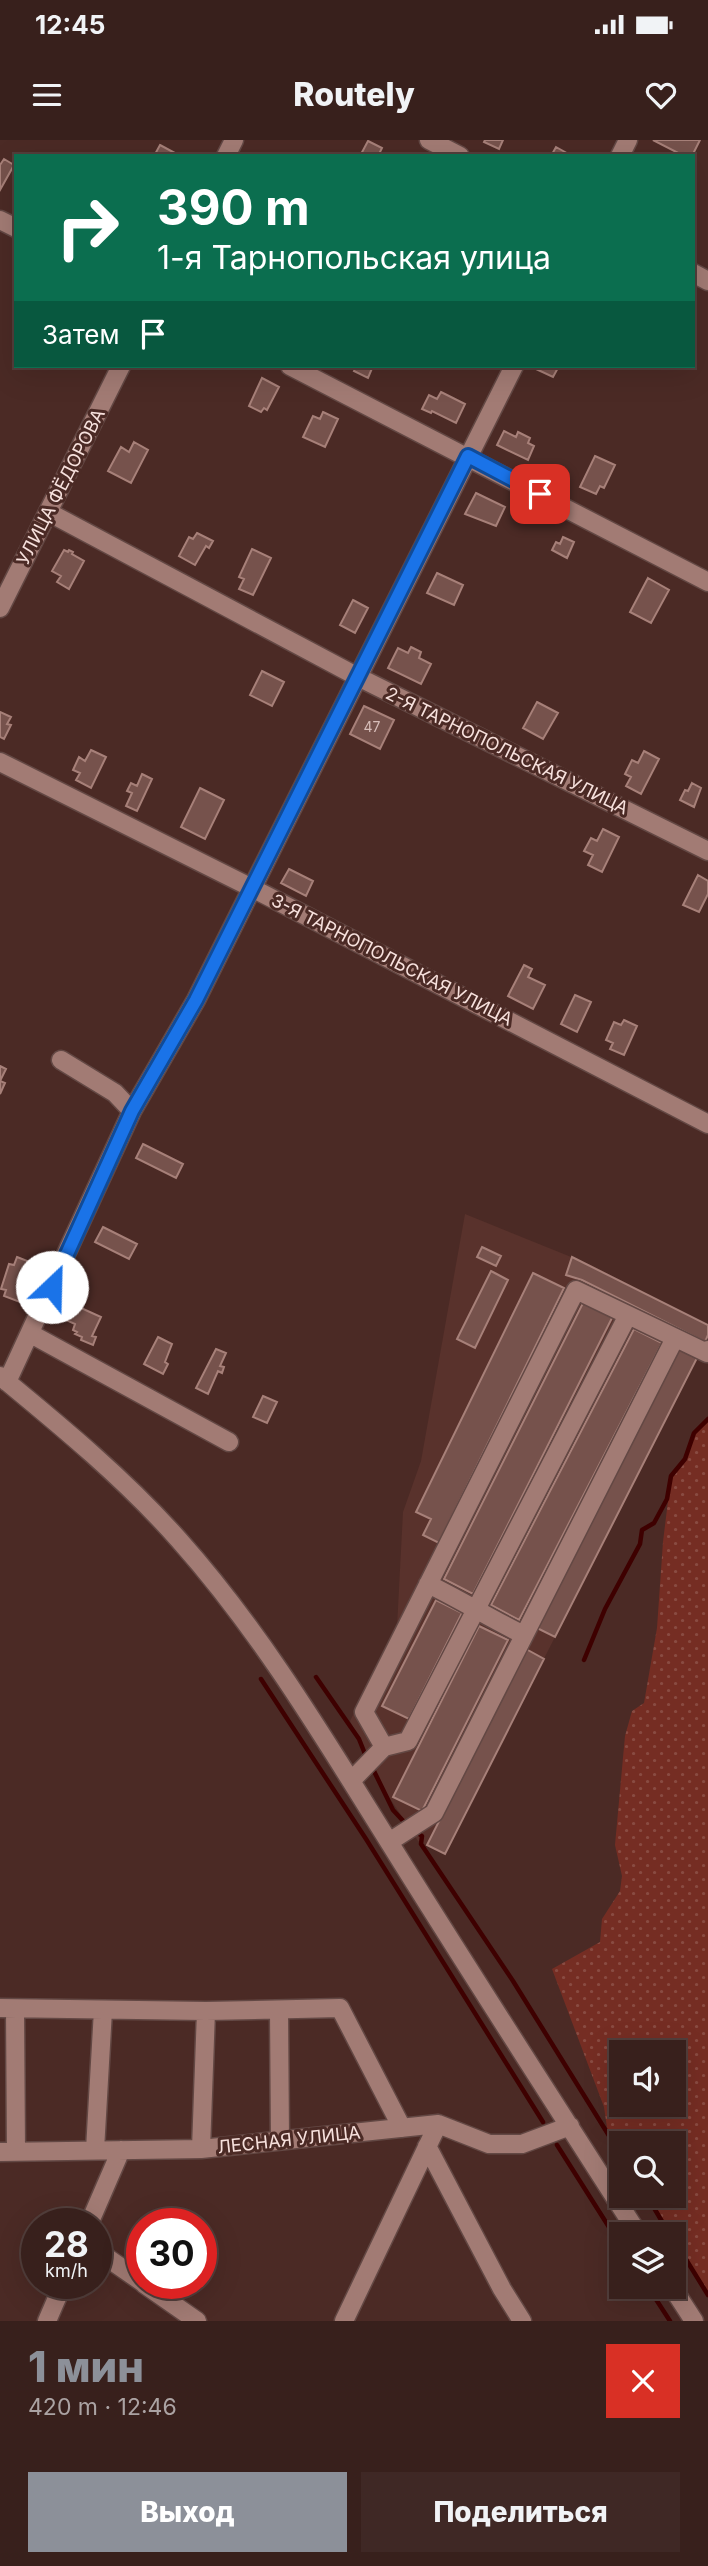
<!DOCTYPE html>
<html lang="ru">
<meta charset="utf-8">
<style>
:root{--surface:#38201c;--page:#3f2825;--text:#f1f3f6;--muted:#aba3a3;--line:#523e3b;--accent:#8c9099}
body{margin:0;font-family:Inter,sans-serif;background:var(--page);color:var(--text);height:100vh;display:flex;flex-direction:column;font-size:26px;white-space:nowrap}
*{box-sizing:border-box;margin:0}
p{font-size:23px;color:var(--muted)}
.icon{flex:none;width:38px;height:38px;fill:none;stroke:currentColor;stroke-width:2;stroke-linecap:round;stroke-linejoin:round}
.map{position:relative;height:2181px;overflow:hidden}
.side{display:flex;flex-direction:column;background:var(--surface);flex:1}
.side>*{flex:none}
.banner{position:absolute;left:14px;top:14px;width:681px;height:214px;border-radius:0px;box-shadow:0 7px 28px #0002,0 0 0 2px var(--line);background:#0b6e4f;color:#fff;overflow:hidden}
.fabs{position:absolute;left:609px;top:1900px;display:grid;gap:14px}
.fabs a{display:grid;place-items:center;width:77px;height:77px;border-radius:0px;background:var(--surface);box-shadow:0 7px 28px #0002,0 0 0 2px var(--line);font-size:35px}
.speed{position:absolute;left:21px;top:2068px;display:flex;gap:14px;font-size:35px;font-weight:700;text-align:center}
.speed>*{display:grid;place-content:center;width:91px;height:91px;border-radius:50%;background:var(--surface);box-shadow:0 7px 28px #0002,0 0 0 2px var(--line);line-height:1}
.speed small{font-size:18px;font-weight:400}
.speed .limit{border:10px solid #d22;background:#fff;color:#111}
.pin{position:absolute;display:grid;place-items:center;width:60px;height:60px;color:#fff;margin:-30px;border-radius:14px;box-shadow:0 4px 10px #0006}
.me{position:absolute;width:77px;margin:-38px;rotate:24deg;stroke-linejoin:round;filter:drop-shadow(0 0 5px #0008)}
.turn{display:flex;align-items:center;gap:24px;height:147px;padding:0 28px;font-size:32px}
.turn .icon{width:91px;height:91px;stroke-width:2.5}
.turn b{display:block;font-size:49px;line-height:60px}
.then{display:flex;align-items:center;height:66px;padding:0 28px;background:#0003;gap:14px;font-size:26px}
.round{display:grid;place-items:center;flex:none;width:74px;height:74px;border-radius:0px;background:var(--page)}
.summary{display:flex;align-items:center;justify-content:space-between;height:119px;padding:0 28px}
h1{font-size:42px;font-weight:800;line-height:52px;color:var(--accent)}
.primary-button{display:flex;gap:14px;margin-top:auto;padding:14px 28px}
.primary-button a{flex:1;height:80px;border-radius:0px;background:var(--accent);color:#fff;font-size:28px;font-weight:800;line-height:80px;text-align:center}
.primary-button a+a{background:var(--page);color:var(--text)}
.status{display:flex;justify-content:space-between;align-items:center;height:49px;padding:0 35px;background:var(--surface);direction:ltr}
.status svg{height:19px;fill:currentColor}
header{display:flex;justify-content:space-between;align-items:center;height:91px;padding:0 28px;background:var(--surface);font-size:32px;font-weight:800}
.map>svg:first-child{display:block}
.built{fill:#59322c}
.grass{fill:url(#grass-dots);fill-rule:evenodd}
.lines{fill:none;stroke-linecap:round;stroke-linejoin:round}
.stream{stroke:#3e0000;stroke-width:4.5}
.building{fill:#76524c;stroke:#a78079;stroke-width:2}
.minor-casing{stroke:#634844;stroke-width:21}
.minor{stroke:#a27b74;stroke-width:18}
.route-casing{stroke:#114b97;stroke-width:18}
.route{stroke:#1a73e8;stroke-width:12}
.labels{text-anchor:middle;stroke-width:6;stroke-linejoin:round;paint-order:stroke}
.number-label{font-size:14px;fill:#d7bdb9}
.street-label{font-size:18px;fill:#f7e1dd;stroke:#4b2a25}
</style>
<div class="status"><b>12:45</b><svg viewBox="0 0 49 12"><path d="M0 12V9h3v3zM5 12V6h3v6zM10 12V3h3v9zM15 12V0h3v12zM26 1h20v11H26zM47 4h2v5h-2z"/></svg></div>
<header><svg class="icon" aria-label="menu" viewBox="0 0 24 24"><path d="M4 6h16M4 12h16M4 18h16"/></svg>Routely<svg class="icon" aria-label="heart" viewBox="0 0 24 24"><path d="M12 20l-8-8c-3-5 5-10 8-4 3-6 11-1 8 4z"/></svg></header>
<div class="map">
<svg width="708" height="2181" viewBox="0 0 708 2181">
<defs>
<pattern id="grass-dots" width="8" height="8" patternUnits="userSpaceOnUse" patternTransform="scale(1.75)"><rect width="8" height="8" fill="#752d23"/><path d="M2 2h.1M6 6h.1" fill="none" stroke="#894b42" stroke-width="1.8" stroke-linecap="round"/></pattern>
</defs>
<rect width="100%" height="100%" fill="#4b2a25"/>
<path class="built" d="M465 1074 591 1125 708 1185V1195L445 1714 418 1701 385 1651 350 1581 397 1487 403 1372 421 1321Z"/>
<path class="grass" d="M708 1279V2155L674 2100V2095H670L647 2056H674V2004H621V2015L608 1994 604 1967 552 1829 600 1802 602 1779 620 1751 622 1736 615 1705 625 1596 632 1571 644 1563 657 1488 663 1402 671 1336 685 1319 694 1293ZM621 1913H674V1965H621Z"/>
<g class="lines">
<path class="stream" d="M584 1520 605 1469 640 1404 642 1390 654 1383 667 1359 671 1336 685 1319 694 1293 708 1279
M316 1537 359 1599 367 1619
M261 1539 366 1699 543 1982
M372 1627 393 1670 406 1684
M416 1692 422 1696 421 1704 513 1841 621 2015
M557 2005 621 2106
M647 2056 670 2095
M674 2100 708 2155
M648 2147 670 2181"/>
</g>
<path class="building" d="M485 0H503L499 9 484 2Z
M653 0H700L692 16H684Z
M368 1 382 8 378 16H360Z
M160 5 175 13 174 16H154Z
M556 7 572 16H551Z
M4 19 14 25 0 50V25Z
M357 226H373L368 238 354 231Z
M538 226H559L553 237 536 229Z
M262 238 279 247 267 270 264 268 261 272 249 266Z
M441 252 465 264 456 283 432 271 431 273 422 269 429 255 437 259Z
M323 272 338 279 325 307 303 297 313 276 320 279Z
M504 291 516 297 518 292 530 298 528 303 534 306 528 320 497 305Z
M134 302 148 310 131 343 108 331 121 307 129 312Z
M595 316 615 325 604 348 600 346 596 354 580 347Z
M476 353 505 367 496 386 465 374Z
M197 393 213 401 209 408 206 406 195 425 179 416 189 397 193 399Z
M563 397 574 402 567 418 552 410 556 402 560 404Z
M252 409 271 418 253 455 239 449 244 439 239 437Z
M64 410 68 412 69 410 73 412 72 414 84 421 69 449 57 442 61 436 52 431Z
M437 433 463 445 454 465 427 453Z
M648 438 669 450 651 483 630 472Z
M353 460 368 468 355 493 340 485Z
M411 507 421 512 419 518 431 524 421 544 388 528 398 508 408 513Z
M262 531 284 542 272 566 250 555Z
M537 562 558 573 543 599 523 588Z
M364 566 394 580 380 609 350 594Z
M0 572 11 577 7 584 11 585 4 599 0 597Z
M91 610 106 617 91 648 76 640 80 633 73 630 79 617 85 621Z
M644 611 659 619 641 654 626 646 631 637 625 634 632 620 638 623Z
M142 634 152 639 137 671 126 666 132 653 127 651 131 643 137 646Z
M692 643 701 648 694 667 680 660 685 650 688 651Z
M200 648 224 660 205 699 181 687Z
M603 689 619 697 602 732 588 725 593 715 584 711 591 698 597 701Z
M289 729 313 741 306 756 281 743Z
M698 735 708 741V754L699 772 683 765Z
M524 825 532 829 528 837 545 845 533 869 508 856Z
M575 855 591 862 577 892 561 884Z
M624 880 637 886 624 915 610 909 613 903 606 900 614 882 621 885Z
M0 926 6 929 0 941 5 943 0 954Z
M143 1004 183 1024 176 1038 136 1018Z
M103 1087 137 1104 129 1119 95 1102Z
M482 1107 501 1116 496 1126 477 1117Z
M17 1117 35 1124 20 1162 4 1156 6 1150 1 1149 9 1124 14 1125Z
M572 1117 708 1185V1195L705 1202 582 1140 566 1135Z
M491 1131 508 1140 475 1208 457 1199Z
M533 1133 564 1148 439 1403 423 1395 431 1379 416 1372Z
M584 1161 613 1176 473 1454 444 1439Z
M70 1163 101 1177 92 1196 96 1197 93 1205 81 1200 82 1197 75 1194 77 1192 73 1190 75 1184 64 1179Z
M634 1189 662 1203 519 1480 491 1465Z
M158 1197 172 1204 165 1222 168 1224 163 1234 144 1224Z
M679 1208 697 1218 555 1497 537 1488Z
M216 1209 226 1213 220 1226 224 1227 222 1233 218 1231 208 1254 196 1248Z
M263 1256 277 1262 267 1283 253 1277Z
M436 1460 462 1473 409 1579 382 1566Z
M479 1486 508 1500 422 1671 393 1657Z
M526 1509 544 1519 445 1714 427 1705Z"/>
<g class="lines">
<g class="minor-casing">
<path id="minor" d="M429 0 460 16
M226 16 234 0
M620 16 628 0
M0 80 16 88
M693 133 708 141
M290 226 708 442
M48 372 358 537 708 711
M0 468 121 226
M0 622 252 748 708 984
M61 920 115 953 132 971
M31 1194 229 1302
M0 1236C62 1287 126 1340 179 1400 261 1492 324 1598 389 1702 471 1834 555 1964 639 2095
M7 1242 132 971 196 860 514 226
M428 1444C461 1460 491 1479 524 1495
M384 1607 364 1572 576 1150 707 1213 708 1210
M351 1641 384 1607 408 1601 628 1175
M389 1702 434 1673 675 1198
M0 1868 206 1871 340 1868 402 1988
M15 1869 16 2011
M279 1870 280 2000
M427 2006 502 2149 522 2181
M201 2009 206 1871
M95 2010 103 1870
M0 2012 201 2009 438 1984 489 2004H522L570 1986
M89 2084 121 2010
M96 2110 142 2142
M144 2144 197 2181
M672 2147 694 2181
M47 2181 63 2144
M344 2181 438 1984"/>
</g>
<use href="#minor" class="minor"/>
</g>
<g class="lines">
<g class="route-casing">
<path id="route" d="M52 1147 132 971 196 860 468 316 540 354"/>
</g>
<use href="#route" class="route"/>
</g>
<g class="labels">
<g class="number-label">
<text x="372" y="592">47</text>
</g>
<g class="street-label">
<text transform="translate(61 347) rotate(-63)" y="6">УЛИЦА ФЁДОРОВА</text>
<text transform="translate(507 611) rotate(26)" y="6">2-Я ТАРНОПОЛЬСКАЯ УЛИЦА</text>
<text transform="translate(392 820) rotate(27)" y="6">3-Я ТАРНОПОЛЬСКАЯ УЛИЦА</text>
<text transform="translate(289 2000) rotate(-6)" y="6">ЛЕСНАЯ УЛИЦА</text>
</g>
</g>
</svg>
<div class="fabs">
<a><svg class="icon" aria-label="sound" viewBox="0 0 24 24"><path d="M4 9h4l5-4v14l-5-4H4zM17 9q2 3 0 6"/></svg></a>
<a><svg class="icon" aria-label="search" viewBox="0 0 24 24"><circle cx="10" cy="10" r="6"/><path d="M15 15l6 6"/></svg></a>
<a><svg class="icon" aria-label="layers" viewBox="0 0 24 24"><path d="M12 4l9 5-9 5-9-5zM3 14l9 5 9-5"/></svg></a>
</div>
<div class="speed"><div>28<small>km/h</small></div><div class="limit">30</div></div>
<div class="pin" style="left:540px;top:354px;background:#d93025"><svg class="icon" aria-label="arrive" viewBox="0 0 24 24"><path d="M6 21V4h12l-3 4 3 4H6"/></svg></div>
<svg class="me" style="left:52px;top:1147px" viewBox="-20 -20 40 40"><circle r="19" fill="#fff"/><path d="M0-13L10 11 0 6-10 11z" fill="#1a73e8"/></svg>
<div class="banner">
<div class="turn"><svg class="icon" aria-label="right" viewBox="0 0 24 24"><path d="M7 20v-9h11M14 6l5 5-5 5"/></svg><div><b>390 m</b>1-я Тарнопольская улица</div></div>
<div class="then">Затем<svg class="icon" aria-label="arrive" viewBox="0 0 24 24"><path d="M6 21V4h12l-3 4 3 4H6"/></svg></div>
</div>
</div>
<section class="side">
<div class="summary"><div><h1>1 мин</h1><p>420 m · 12:46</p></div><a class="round" style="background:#d93025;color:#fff"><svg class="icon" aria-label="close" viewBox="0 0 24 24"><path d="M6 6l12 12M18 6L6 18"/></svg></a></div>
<div class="primary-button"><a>Выход</a><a>Поделиться</a></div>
</section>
